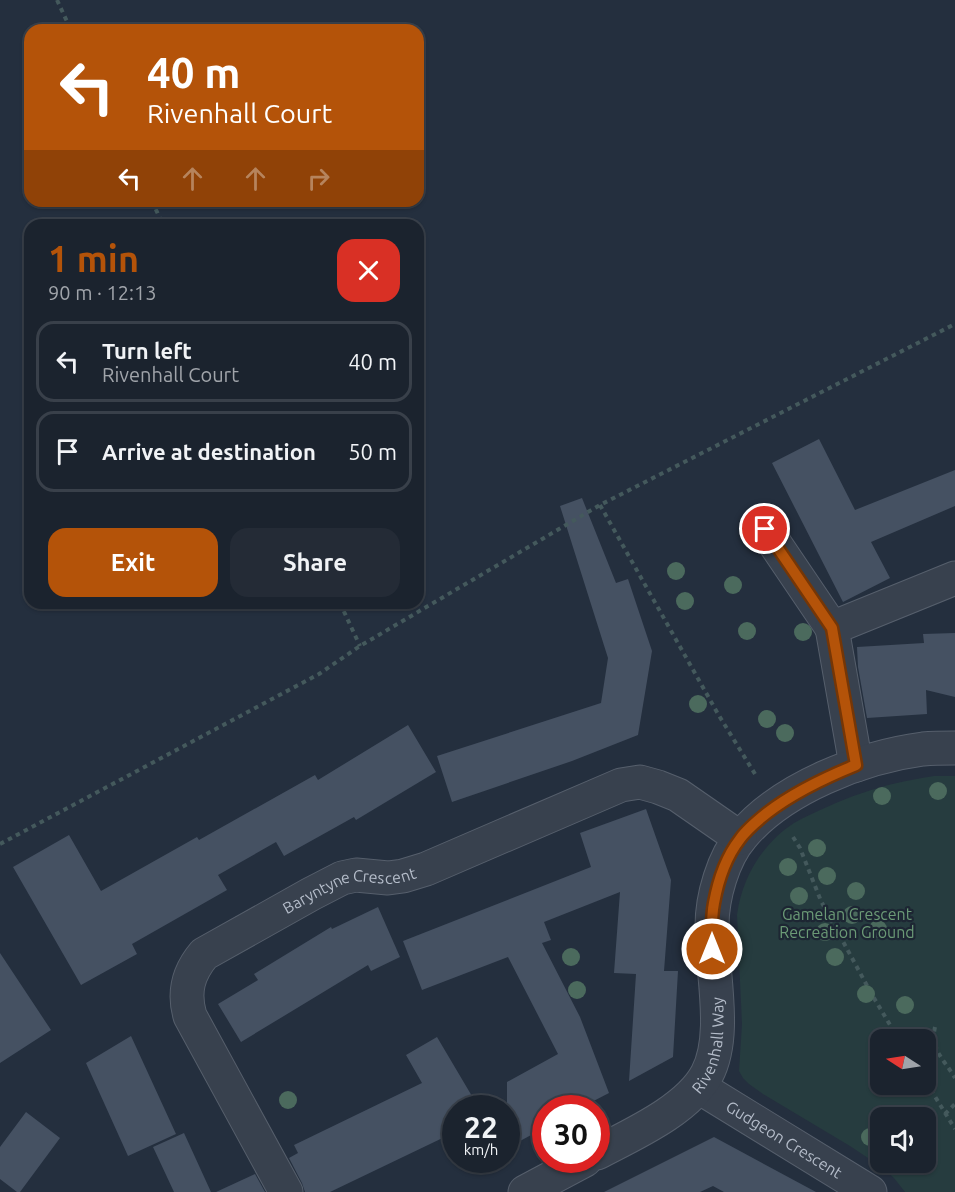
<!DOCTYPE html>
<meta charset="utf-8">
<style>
:root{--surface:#1b232e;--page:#242b36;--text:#f1f3f6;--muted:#a0a4aa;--line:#39404a;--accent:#b45309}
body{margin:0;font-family:Ubuntu,sans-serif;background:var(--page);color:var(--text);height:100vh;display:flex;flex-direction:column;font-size:22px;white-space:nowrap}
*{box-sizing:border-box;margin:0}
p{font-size:20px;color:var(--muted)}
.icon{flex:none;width:33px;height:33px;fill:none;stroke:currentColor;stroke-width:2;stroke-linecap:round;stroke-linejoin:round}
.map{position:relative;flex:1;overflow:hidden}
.details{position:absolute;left:24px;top:219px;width:400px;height:390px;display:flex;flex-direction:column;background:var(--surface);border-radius:18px;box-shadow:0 2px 4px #0004,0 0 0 2px var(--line)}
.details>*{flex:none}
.hud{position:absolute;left:24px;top:24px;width:400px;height:183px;border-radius:18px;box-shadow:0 2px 4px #0004,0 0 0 2px var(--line);background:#b45309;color:#fff;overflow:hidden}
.needle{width:39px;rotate:282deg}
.fabs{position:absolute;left:870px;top:1029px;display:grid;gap:12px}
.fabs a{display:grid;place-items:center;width:66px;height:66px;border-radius:12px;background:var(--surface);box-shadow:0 2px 4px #0004,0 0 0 2px var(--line);font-size:30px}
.speed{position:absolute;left:442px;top:1095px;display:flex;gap:12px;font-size:30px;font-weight:700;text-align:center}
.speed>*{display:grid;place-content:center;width:78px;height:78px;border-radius:50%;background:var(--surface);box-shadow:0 2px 4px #0004,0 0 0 2px var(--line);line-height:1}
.speed small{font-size:15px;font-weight:400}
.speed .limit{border:9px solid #d22;background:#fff;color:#111}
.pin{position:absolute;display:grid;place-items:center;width:51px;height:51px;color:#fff;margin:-26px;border:3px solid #fff;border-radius:50%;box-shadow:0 2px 6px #0007}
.me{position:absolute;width:66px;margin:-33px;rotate:0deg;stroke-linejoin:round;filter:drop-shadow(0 0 4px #0008)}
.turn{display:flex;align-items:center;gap:21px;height:126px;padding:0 24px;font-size:27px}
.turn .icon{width:78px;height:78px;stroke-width:2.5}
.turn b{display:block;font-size:42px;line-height:51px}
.lanes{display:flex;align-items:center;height:57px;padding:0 24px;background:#0003;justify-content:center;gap:30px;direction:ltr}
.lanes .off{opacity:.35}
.round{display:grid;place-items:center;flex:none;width:63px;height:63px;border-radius:18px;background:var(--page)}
.headline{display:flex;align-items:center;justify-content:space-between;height:102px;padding:0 24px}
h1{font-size:36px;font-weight:600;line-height:45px;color:var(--accent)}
.primary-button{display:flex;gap:12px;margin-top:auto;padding:12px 24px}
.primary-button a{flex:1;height:69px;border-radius:18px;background:var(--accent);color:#fff;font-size:24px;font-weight:600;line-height:69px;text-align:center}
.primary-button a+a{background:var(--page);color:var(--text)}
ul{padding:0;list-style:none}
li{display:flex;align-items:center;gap:18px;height:81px;margin:0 12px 9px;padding:0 12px;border:3px solid var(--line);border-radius:18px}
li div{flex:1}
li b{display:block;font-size:22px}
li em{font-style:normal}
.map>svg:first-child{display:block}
.green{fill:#263c3f;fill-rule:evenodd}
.building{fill:#455162}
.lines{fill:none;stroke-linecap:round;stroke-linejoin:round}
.minor-casing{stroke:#565f6c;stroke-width:35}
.path{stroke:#44595c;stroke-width:4;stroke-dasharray:4.5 4.5;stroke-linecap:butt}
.minor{stroke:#38414e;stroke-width:33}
.tree{fill:#4b6a5d}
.route-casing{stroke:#753606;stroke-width:15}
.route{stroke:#b45309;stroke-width:10}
.labels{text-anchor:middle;stroke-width:4.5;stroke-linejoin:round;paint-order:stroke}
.street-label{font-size:16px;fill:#b4bcc9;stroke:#1d2633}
.park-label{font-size:16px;fill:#6b9a76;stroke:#1d2633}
</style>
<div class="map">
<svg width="955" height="1192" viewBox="0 0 955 1192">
<rect width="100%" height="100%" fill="#242f3e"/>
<path class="green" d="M934 776H955V1192H905L894 1178 883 1168 850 1146 763 1094 749 1084 743 1078 739 1071 742 1024 737 915C742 878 762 844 794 823 804 817 816 812 827 807 849 797 874 788 897 783 909 780 922 778 934 776ZM880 1040H926V1084H880ZM880 1118H926V1162H880Z"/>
<path class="building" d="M819 439 855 510 955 470V506L871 542 890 578 843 602 772 463Z
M582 498 616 583 628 579 652 651 638 735 572 761 452 802 437 756 601 703 608 658 560 506Z
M955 633V697L926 690 927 714 867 718 858 667 857 647 924 643 923 634Z
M408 725 436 772 356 820 354 817 284 856 276 842 218 875 227 890 132 944 137 954 81 985 13 867 69 835 101 891 197 837 199 840 315 775 318 780Z
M646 809 671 880 664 971H678L673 1057 629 1081 636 974 614 973 620 892 544 922 551 940 542 943 580 1017 609 1093 580 1108H546V1127L507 1148V1082L558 1054 508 957 422 990 403 941 591 867 580 833Z
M378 907 400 957 371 971 368 965 241 1042 218 1004 258 980 254 974 331 927 332 929Z
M0 953 51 1030 0 1063Z
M131 1036 176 1134 128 1156 86 1063Z
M437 1037 479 1108H456V1138L453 1133 330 1192H305L302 1183 289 1158 298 1153 294 1145 422 1083 406 1055Z
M26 1112 60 1138 20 1192H17L0 1179V1147Z
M184 1133 211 1192H174L153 1147Z
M714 1137 816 1192H724L713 1186 700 1192H604Z
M255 1174 265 1192H216Z"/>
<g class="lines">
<g class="minor-casing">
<g id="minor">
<path d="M765 529 832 628"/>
<path d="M856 765 832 628 955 578"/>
<path id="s1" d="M699 1087 870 1192"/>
<path id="s2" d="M597 1153C631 1135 688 1110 707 1074 728 1034 711 970 712 926 712 897 723 858 742 836 782 788 862 757 923 749 934 748 944 748 955 748"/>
<path id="s3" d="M286 1192 190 1016C183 992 188 973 204 954L311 894 342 878 356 875 388 878 403 876 426 869 621 785 640 782 658 787 678 795 740 838"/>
<path d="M525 1192 585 1160"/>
</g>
</g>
<path class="path" d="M57 0 71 30
M152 201 163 225
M600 505 718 714 755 774
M340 603 360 646
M793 837 800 848 821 901 871 993 899 1040
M0 844 319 674 360 646 600 505 955 324
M935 1027C930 1050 944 1059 955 1078
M926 1082 955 1129
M945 1114 955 1104"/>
<use href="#minor" class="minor"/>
</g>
<g class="tree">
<circle cx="676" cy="571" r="9"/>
<circle cx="733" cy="585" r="9"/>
<circle cx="685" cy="601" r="9"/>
<circle cx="747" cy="631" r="9"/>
<circle cx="803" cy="632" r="9"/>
<circle cx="698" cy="704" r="9"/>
<circle cx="767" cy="719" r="9"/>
<circle cx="785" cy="733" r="9"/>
<circle cx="938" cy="791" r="9"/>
<circle cx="882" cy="796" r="9"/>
<circle cx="817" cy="848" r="9"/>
<circle cx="788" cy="867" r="9"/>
<circle cx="827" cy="876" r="9"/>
<circle cx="856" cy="891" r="9"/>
<circle cx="799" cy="896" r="9"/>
<circle cx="852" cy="915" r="9"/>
<circle cx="878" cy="929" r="9"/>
<circle cx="825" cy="932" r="9"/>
<circle cx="571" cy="957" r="9"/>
<circle cx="835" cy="957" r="9"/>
<circle cx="577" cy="990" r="9"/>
<circle cx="866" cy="994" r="9"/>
<circle cx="905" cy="1005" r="9"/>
<circle cx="288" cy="1100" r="9"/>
<circle cx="870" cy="1137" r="9"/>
</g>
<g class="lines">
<g class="route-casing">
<path id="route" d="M712 949C712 934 711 918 714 903 718 881 726 857 740 839 747 829 757 821 767 813 794 792 824 778 856 765L832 628 765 529"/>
</g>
<use href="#route" class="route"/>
</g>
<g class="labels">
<g class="street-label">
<text dy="6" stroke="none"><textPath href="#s3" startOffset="429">Baryntyne Crescent</textPath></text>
<text dy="6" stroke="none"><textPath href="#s2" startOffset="166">Rivenhall Way</textPath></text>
<text dy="6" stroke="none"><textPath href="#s1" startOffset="100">Gudgeon Crescent</textPath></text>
</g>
<g class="park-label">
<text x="847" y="920">Gamelan Crescent<tspan x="847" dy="18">Recreation Ground</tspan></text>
</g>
</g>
</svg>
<div class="fabs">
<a><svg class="needle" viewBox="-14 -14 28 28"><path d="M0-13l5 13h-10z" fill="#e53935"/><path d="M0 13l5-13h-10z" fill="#a0a4aa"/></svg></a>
<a><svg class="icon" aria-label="sound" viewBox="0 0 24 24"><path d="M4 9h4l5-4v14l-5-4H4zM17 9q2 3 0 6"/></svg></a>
</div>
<div class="speed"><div>22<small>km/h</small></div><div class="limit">30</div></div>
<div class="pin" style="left:765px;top:529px;background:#d93025"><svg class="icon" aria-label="arrive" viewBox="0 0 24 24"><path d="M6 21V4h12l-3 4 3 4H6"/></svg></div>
<svg class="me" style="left:712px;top:949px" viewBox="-20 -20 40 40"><circle r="17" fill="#b45309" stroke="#fff" stroke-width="3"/><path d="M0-11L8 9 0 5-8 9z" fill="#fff"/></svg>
<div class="hud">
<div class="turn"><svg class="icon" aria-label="left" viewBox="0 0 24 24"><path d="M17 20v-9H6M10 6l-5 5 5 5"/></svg><div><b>40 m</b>Rivenhall Court</div></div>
<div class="lanes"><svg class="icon" aria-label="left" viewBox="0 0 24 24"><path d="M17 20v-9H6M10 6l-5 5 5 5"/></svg><svg class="icon off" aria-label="ahead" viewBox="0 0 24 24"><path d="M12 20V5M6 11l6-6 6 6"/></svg><svg class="icon off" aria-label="ahead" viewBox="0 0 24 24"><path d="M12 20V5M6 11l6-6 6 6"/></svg><svg class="icon off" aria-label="right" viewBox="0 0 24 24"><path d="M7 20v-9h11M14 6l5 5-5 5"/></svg></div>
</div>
<section class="details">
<div class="headline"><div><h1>1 min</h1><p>90 m · 12:13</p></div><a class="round" style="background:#d93025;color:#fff"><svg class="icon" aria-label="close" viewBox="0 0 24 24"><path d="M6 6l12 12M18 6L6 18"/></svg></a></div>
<ul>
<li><svg class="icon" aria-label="left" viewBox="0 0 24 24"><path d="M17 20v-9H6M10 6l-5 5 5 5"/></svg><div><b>Turn left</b><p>Rivenhall Court</p></div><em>40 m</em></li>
<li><svg class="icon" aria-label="arrive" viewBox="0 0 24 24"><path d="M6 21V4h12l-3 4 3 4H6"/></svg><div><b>Arrive at destination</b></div><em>50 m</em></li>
</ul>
<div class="primary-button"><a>Exit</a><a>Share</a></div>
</section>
</div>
